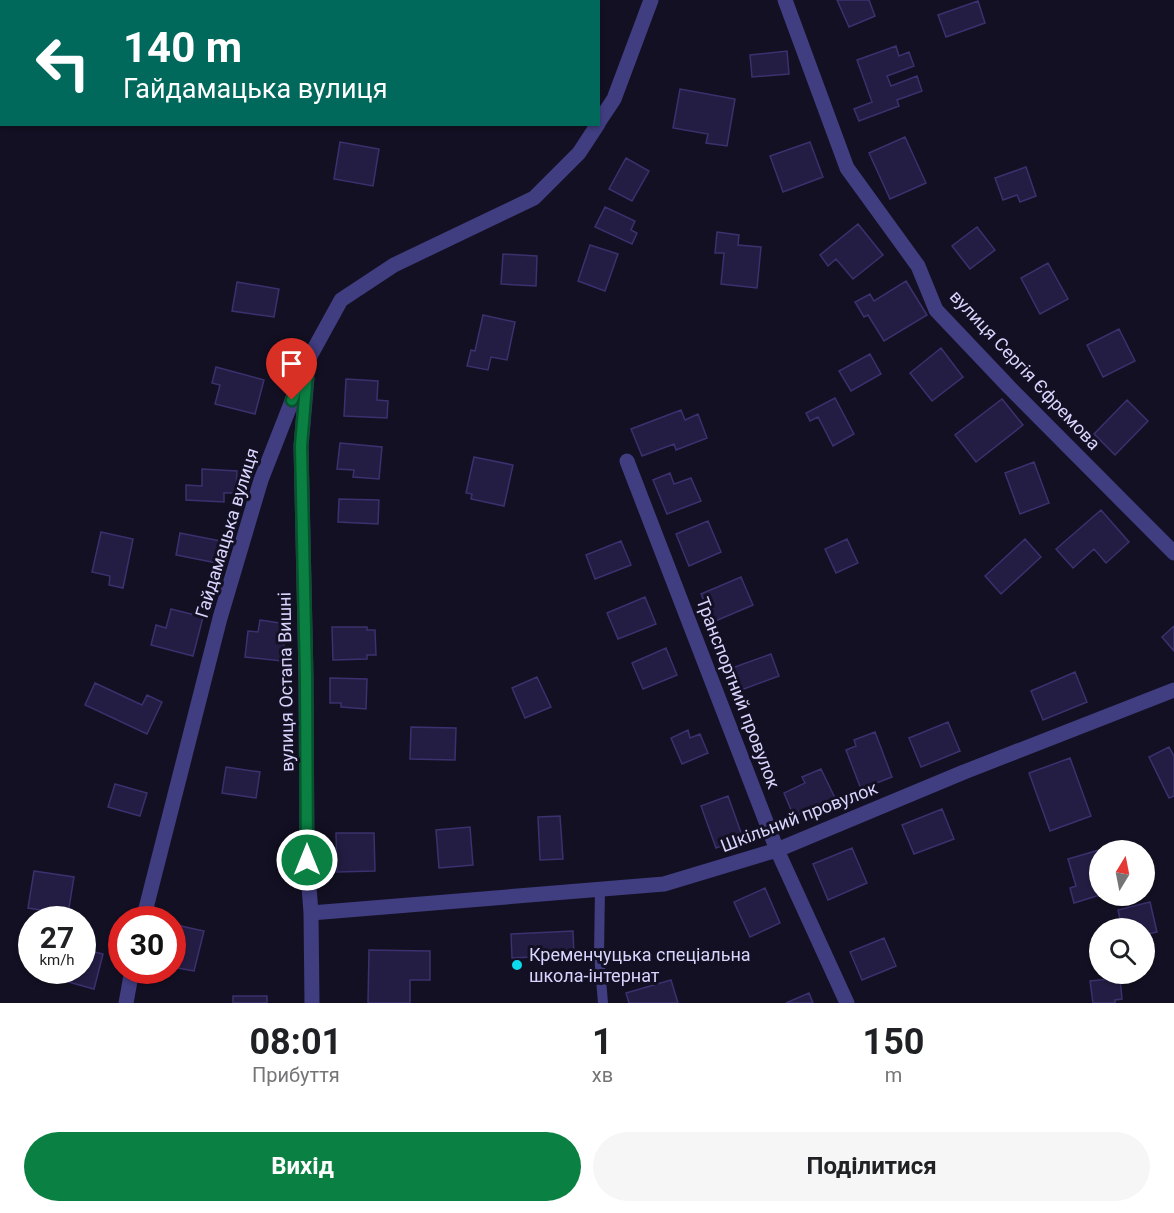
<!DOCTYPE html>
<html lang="uk">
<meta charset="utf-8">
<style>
:root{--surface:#fff;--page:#f6f6f6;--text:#202124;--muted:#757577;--accent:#0b8043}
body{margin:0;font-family:Roboto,sans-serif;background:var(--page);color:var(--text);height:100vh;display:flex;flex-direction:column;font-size:22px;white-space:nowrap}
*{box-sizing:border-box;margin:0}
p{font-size:20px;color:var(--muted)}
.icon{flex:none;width:33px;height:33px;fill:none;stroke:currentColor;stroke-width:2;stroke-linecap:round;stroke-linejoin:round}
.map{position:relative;height:1003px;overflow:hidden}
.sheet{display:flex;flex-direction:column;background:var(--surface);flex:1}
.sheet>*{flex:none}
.top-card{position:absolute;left:0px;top:0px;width:600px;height:126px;box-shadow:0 2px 4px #0004;background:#00695c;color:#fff;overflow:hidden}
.needle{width:39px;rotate:10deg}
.controls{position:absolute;left:1089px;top:840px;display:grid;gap:12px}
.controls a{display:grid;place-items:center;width:66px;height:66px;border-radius:50%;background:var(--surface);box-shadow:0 2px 4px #0004;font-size:30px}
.speed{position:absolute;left:18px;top:906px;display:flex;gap:12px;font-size:30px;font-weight:700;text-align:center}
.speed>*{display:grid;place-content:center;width:78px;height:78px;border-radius:50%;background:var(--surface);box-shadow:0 2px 4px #0004;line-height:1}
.speed small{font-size:15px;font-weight:400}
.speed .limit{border:9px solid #d22;background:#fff;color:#111}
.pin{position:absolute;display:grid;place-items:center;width:51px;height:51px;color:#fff;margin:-62px -26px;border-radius:50% 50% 50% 0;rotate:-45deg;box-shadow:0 0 6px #0007}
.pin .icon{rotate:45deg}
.me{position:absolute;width:66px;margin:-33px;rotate:0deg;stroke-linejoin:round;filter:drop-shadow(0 0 4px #0008)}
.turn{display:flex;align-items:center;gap:21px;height:126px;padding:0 24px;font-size:27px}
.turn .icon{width:78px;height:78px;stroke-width:2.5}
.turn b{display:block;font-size:42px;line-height:51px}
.eta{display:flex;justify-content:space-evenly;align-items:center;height:102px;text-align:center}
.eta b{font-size:36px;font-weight:700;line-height:42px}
.cta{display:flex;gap:12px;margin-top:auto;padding:12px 24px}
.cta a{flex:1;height:69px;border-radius:36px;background:var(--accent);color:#fff;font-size:24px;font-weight:700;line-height:69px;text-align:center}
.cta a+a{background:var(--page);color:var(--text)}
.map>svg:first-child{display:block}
.building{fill:#241d43;stroke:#3c306e;stroke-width:1.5}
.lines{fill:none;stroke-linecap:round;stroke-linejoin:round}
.service{stroke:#403d80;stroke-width:10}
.minor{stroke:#403d80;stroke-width:15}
.route-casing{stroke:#07532c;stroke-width:15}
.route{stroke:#0b8043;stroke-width:10}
.poi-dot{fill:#0dd9ef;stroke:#131023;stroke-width:2}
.labels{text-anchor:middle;stroke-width:6;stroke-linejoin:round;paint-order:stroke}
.street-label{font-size:18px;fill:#d9d4fd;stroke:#131023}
.poi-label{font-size:18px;fill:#d9d4fd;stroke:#131023;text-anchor:start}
</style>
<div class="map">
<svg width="1174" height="1003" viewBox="0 0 1174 1003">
<rect width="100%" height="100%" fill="#131023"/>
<path class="building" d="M837 0H869L875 16 849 27Z
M978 1 985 23 946 37 938 15Z
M896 46 899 56 909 52 914 66 887 76 891 86 917 76 922 91 897 100 899 106 859 121 854 109 872 102 857 60Z
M787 51 789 74 752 77 750 55Z
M680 89 735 99 727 146 706 143 708 134 673 128Z
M905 137 926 183 890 199 869 153Z
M340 142 379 149 373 186 334 179Z
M810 142 823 177 783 192 770 156Z
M626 158 649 171 632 201 609 189Z
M1026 167 1036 196 1020 202 1017 195 1003 200 995 178Z
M605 207 635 221 631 230 637 233 632 244 595 227Z
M858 224 883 255 853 279 836 259 828 266 820 255Z
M977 227 995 250 970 269 952 246Z
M717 232 739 235 738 245 761 247 757 288 721 284 724 253H715Z
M590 245 618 254 605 291 578 281Z
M503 254 537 256 536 286 501 284Z
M1048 263 1068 299 1040 314 1021 278Z
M906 281 927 315 884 341 868 315 864 317 855 302 870 294 874 301Z
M237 282 279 289 274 317 232 311Z
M483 315 515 322 507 360 491 357 488 370 467 366 471 350 475 351Z
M1119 329 1135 361 1103 377 1087 345Z
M941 348 963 377 932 401 910 373Z
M870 354 881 374 851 391 839 371Z
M216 367 264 380 255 414 215 404 220 385 212 383Z
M346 379 378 381 377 400 388 401 387 418 344 416Z
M835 398 854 434 833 446 818 417 810 421 806 413Z
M1002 399 1023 425 976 462 955 435Z
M1127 400 1148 421 1115 455 1094 434Z
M681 410 685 420 698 414 707 438 676 450 674 444 642 456 631 429Z
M340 443 382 447 379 479 353 477 354 470 337 469Z
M474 457 513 465 504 506 471 499 472 494 466 493Z
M1034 462 1049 503 1020 514 1005 473Z
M202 469 237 471 236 493H224V502L186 500V485L202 486Z
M670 473 674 484 691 478 701 501 667 514 653 480Z
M339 499 379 500 378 524 338 522Z
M1101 510 1129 542 1106 563 1094 549 1073 568 1056 549Z
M708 521 721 552 689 566 676 534Z
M101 532 133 539 123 588 109 585 110 576 92 572Z
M180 533 221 541 217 563 176 555Z
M847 539 858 563 836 573 825 549Z
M1025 539 1041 557 1001 594 985 576Z
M621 541 631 565 595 579 586 555Z
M741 577 753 605 713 622 701 594Z
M645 597 656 624 618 639 607 613Z
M171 609 203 617 193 656 151 645 156 625 166 628Z
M260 620 286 624 282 661 245 657 248 631 258 632Z
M1174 626V651L1162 637Z
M332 627H367V630H375L376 655H367V659L333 660Z
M666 648 677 675 643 689 632 663Z
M771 654 779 676 741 690 732 668Z
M1075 672 1087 702 1043 720 1031 691Z
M537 677 551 707 525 718 512 688Z
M330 678 367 679 366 709 341 707V703H330Z
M95 683 142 705 147 695 162 702 147 734 85 705Z
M948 722 960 751 921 767 909 738Z
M411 727 456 728 455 760 410 759Z
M688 730 690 738 700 734 708 753 682 764 671 738Z
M875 732 892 777 861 789 846 750 856 746 854 740Z
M1169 747 1174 756V796L1169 798 1149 757Z
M1070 758 1091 816 1050 831 1029 773Z
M226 767 260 772 256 798 222 793Z
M821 769 835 798 794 817 784 793 805 783 802 777Z
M115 784 147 793 140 816 108 807Z
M728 796 743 838 716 848 701 806Z
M942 809 954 839 914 854 902 825Z
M560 816 563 859 540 860 538 817Z
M470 827 473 865 439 868 436 830Z
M336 833H374L375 871 337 872Z
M852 848 867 883 828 900 813 864Z
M1106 848 1107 850H1100V895L1074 903 1070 888 1076 886 1068 859Z
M34 871 74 877 68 914 28 908Z
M765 888 780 923 750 937 734 902Z
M1150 902 1157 932 1144 935V928H1122L1118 910Z
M172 924 204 931 194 971 172 967Z
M573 931 574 955 512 958 511 934Z
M884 938 896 966 862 980 850 952Z
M82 949 103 954 94 989 61 980 63 970H82Z
M369 950 430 951V980H410V1003H368Z
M1120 978 1122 999 1115 1000V1003H1093L1090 981Z
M671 980 678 1003H629L626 993Z
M809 993 813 1003H786Z
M233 996H267V1003H233Z"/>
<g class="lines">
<path class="service" d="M43 2 45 0
M0 30 2 29
M600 888 599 955 603 1003"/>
<path class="minor" d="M785 0 847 168 918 266 936 310 1010 388 1174 553
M598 123 614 99 651 0
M307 378 301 446 306 677 307 860 311 913 312 1003
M627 461 777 850 847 1003
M311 913 664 884 777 850 964 772 1174 690
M143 920 220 618 261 480 308 360 341 300 394 265 534 198 579 153 598 124
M126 1003 132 970"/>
</g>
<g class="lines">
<g class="route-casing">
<path id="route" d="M292 400 308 360 301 446 306 677 307 860"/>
</g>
<use href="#route" class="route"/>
</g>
<circle class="poi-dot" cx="517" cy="965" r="6"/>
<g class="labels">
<g class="street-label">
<text transform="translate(1025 370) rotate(47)" y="6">вулиця Сергія Єфремова</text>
<text transform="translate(227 533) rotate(-73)" y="6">Гайдамацька вулиця</text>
<text transform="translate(286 682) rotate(-91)" y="6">вулиця Остапа Вишні</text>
<text transform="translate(738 693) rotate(69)" y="6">Транспортний провулок</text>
<text transform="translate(799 817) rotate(-21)" y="6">Шкільний провулок</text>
</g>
<g class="poi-label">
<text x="529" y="961">Кременчуцька спеціальна<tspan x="529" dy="21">школа-інтернат</tspan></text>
</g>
</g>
</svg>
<div class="controls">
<a><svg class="needle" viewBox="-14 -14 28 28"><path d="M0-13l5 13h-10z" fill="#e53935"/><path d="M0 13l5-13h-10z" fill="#757577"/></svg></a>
<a><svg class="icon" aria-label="search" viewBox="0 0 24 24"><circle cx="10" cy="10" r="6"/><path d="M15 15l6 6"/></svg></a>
</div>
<div class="speed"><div>27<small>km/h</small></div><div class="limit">30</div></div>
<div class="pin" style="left:292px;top:400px;background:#d93025"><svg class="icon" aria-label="arrive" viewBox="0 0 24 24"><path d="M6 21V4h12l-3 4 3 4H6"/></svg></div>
<svg class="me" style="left:307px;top:860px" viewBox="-20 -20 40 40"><circle r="17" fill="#0b8043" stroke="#fff" stroke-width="3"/><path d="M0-11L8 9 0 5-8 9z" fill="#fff"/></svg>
<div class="top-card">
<div class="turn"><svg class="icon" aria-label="left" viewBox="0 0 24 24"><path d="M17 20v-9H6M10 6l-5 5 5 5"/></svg><div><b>140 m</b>Гайдамацька вулиця</div></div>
</div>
</div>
<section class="sheet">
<div class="eta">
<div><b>08:01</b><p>Прибуття</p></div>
<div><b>1</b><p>хв</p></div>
<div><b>150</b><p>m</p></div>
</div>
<div class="cta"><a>Вихід</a><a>Поділитися</a></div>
</section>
